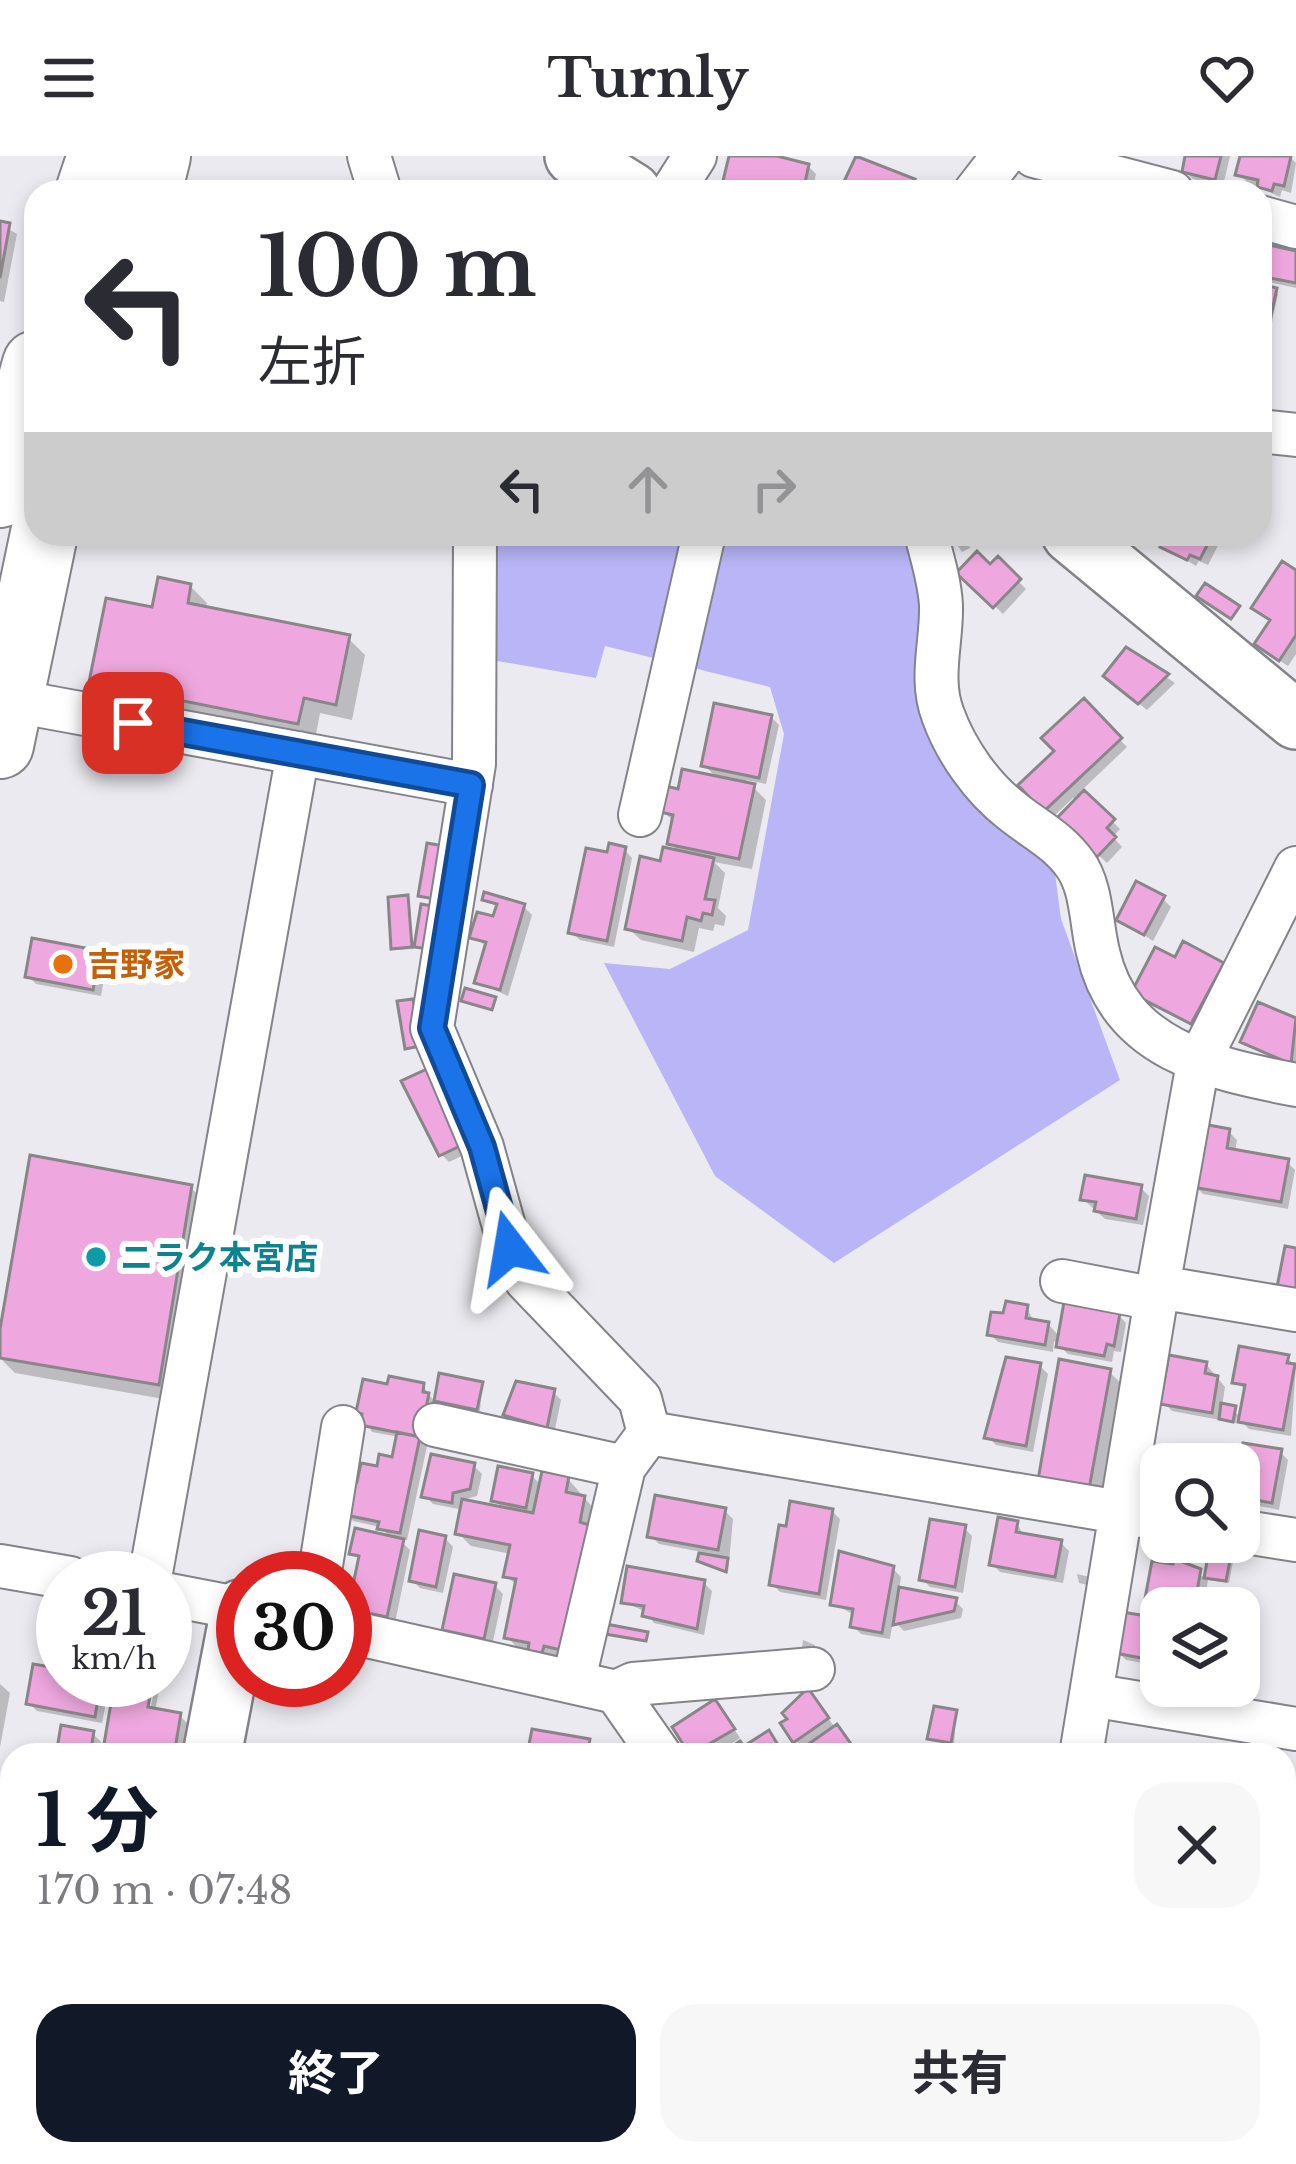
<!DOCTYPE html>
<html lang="ja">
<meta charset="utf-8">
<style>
:root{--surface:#fff;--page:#f7f7f7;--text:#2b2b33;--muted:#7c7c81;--accent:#111827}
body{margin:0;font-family:"Libre Baskerville","Noto Sans JP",serif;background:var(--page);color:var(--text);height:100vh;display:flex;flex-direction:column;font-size:45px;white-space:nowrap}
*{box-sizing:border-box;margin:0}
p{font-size:39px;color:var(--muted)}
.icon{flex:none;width:66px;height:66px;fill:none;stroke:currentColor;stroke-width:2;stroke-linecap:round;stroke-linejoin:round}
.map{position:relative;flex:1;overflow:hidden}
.panel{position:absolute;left:0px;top:1587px;width:1296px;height:423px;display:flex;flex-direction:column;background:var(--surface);border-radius:36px 36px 0 0;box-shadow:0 6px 18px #0003}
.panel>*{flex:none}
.banner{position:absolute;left:24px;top:24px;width:1248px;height:366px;border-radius:36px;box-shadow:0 6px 18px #0003;background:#fff;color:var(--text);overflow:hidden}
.buttons{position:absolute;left:1140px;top:1287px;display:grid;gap:24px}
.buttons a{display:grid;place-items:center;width:120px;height:120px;border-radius:24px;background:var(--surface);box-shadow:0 6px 18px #0003;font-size:60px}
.speed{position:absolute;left:36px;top:1395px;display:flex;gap:24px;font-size:60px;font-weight:700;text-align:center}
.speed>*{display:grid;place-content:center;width:156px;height:156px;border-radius:50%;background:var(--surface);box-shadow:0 6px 18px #0003;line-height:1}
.speed small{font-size:30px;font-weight:400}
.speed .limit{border:18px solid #d22;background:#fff;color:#111}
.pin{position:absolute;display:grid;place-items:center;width:102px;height:102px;color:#fff;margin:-51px;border-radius:24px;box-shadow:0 6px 18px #0006}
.me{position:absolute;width:132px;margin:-66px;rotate:346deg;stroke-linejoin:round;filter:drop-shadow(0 0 9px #0008)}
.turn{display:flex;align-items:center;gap:42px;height:252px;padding:0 36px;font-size:54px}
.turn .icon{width:156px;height:156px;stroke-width:2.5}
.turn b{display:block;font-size:84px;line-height:102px}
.lanes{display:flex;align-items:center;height:114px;padding:0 36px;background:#0003;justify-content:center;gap:60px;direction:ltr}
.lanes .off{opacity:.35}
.round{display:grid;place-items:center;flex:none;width:126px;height:126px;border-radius:36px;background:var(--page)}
.head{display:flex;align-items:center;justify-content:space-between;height:204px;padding:0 36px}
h1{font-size:72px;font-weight:700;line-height:90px;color:var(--accent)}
.primary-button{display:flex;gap:24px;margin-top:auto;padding:24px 36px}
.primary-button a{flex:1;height:138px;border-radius:36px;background:var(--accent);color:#fff;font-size:48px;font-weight:700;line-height:138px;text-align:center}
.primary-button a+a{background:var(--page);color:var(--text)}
header{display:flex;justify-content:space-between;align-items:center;height:156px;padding:0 36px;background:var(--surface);font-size:54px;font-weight:700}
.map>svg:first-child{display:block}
.green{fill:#b9b5f7}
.shadow{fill:#0003}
.building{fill:#efa8df;stroke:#8a8589;stroke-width:3}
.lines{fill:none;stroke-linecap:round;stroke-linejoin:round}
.lane-casing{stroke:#838389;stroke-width:26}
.street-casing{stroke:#838389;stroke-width:46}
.secondary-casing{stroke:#838389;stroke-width:62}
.highway-casing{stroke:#838389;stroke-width:70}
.lane{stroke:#fff;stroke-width:21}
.street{stroke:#fff;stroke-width:42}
.secondary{stroke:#fff;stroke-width:57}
.highway{stroke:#fff;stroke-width:66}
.route-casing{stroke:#114b97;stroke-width:30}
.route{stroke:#1a73e8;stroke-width:21}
.food-dot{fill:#e8710a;stroke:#fff;stroke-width:4.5}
.culture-dot{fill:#0f9aa8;stroke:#fff;stroke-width:4.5}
.labels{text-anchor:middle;stroke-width:12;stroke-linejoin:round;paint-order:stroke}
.food-label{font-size:33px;font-weight:bold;fill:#c56008;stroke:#fff;text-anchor:start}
.culture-label{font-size:33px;font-weight:bold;fill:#0d838f;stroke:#fff;text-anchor:start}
</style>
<header><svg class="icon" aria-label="menu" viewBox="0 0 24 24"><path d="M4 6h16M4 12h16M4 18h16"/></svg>Turnly<svg class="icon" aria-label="heart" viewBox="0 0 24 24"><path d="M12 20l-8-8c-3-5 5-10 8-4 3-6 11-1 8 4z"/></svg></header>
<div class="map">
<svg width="1296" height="2008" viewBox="0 0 1296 2008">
<rect width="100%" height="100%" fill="#eaeaf0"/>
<path class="green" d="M488 378H909L924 444 918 533 1054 710 1061 763 1120 924 834 1107 715 1020 604 807 670 813 748 774 784 578 770 531 605 490 596 522 486 503Z"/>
<path class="shadow" d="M732 0H780L808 10 816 18 812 36H733L725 28Z
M1189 0H1230L1223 30 1193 23 1185 15Z
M1243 0 1290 1 1296 7 1291 37 1282 34 1280 41 1247 26 1239 18Z
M859 1 913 26 920 36H849L845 31Z
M0 68 17 78 4 146 0 145Z
M1260 90 1296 98V132L1260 124Z
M1260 131 1278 138 1269 180 1260 178Z
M242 378H260L253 387Z
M950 378H965L970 392 962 396Z
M1143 378H1224L1208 409 1199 405 1196 410Z
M998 405 1026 433 1003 458 961 417 990 412Z
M1296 418V498L1288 510 1266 496 1273 466 1263 460Z
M190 430 207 447 206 453 348 482 365 499 352 564 320 557 315 584 109 542 93 525 154 455Z
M1127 495 1175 527 1147 554 1115 528Z
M1083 546 1127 591 1081 635 1120 673 1113 681 1122 691 1107 707 1068 671 1077 646 1073 642 1053 661 1022 629 1058 595Z
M771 561 779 569 766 628 746 624 766 644 752 713 714 706 725 717 718 752 726 760 724 770 715 768 713 775 699 772 694 796 641 784 628 772 662 708 681 698 670 687 674 666 664 656 681 636 719 624 704 609Z
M624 693 632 702 614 791 580 784 571 776 610 700Z
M407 743 414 793 398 794 394 791Z
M485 743 524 751 532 759 508 840 477 826 488 791 473 781 496 764 499 752Z
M1163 743 1171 751 1153 785 1120 763Z
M1157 795 1176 805 1222 809 1230 817 1200 874 1143 845Z
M99 797 107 806 101 840 36 828 28 820Z
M1260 850 1296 865V913L1244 886Z
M406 927 470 996 449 1006 441 998Z
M1229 976 1237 984 1235 996 1287 1006 1295 1014 1288 1053 1203 1038 1195 1030Z
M191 1032 208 1049 175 1245 15 1217 0 1202V1191Z
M1141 1032 1149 1040 1143 1069 1105 1063 1083 1043Z
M1027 1152 1034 1166 1048 1168 1061 1182 1118 1159 1126 1167 1121 1196 1114 1195 1112 1206 1068 1198 1054 1185 1053 1196 998 1186 990 1178 1006 1161Z
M1287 1202 1296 1210 1291 1280 1249 1273 1237 1261 1236 1267 1172 1255 1164 1247 1206 1208 1225 1231 1222 1251 1242 1260 1247 1235 1236 1226Z
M1040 1210 1048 1218 1033 1296 996 1289 988 1281Z
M1109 1216 1122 1228 1101 1344 1054 1336Z
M482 1229 480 1255 437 1244Z
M423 1230 436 1248 407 1384 398 1382 410 1394 395 1467 359 1460 351 1452 361 1406 353 1397 392 1383 380 1371 353 1365 345 1357 359 1329 395 1305 399 1281 372 1276 359 1255Z
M553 1236 561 1244 554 1278 515 1267 507 1259Z
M1245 1290 1280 1296 1288 1304 1279 1354 1239 1346Z
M474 1310 482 1318 477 1340 459 1345 505 1354 494 1344 532 1320 542 1330 568 1323 596 1355 577 1506 520 1494 507 1481 518 1431 507 1420 511 1398 471 1390 458 1377 463 1354 433 1348 425 1340Z
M725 1355 733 1363 728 1417 704 1408 702 1396 659 1388 651 1380Z
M832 1355 840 1363 826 1444 780 1436 772 1428Z
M1017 1367 1024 1381 1061 1387 1069 1395 1063 1427 1000 1416 992 1408Z
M964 1372 972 1380 963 1437 930 1431 922 1423Z
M445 1382 453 1391 443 1437 420 1432 412 1424Z
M1213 1393 1234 1400 1229 1427 1208 1424 1203 1452 1161 1456 1147 1447 1154 1408H1186L1207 1424Z
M893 1413 901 1421 899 1434 955 1445 963 1453 961 1462 904 1475 893 1464 890 1483 861 1478 853 1470 855 1459 833 1448Z
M1077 1418 1090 1421 1092 1430 1079 1427Z
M704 1427 712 1435 704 1479 654 1467 646 1456 624 1446Z
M495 1430 503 1438 492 1490 453 1482 445 1473Z
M1157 1465 1159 1510 1126 1504 1118 1496Z
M803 1484 815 1489 814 1497 802 1493Z
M63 1516V1524H102L109 1531 102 1567 37 1555 29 1547Z
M118 1524H149L142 1565 148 1566 156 1524H161L155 1555 180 1560 188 1568 182 1599H137L115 1595 107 1587Z
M0 1528 10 1537 0 1591Z
M1171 1530H1218L1216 1542Z
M815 1544 836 1573 857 1597 800 1599 806 1595 796 1585Z
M722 1555 740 1582 715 1599H694L676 1572Z
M956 1557 954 1589 934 1585 931 1582Z
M93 1578 101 1586 99 1599H59Z
M589 1586 601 1598 530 1599Z
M1296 1638V1696L1289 1698 1284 1693V1641Z
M1292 1868 1296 1872V1921L1284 1904V1873Z
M1284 1926 1296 1943V1987L1284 1994Z
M797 1998H910L912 2001 902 2008H805Z
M962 1998H1024L1025 2001 1004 2008H963Z
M1130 1998H1201L1204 2005 1135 2008Z"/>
<path class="building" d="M729 0H777L809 8 803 36H751L722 29Z
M856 0 915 23 909 36 841 32Z
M1185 0H1221L1215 24 1182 16Z
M1240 0H1291L1284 30 1274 28 1272 35 1257 31 1258 24 1235 19Z
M0 65 10 67 0 122Z
M1260 87 1296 95V127L1260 120Z
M1260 128 1277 132 1267 178 1260 177Z
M1167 378H1213L1200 403 1190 399 1187 404 1160 391Z
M977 395 990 408 998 400 1021 423 993 452 956 417Z
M1282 405 1296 414V479L1279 505 1254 488 1270 464 1251 452Z
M158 421 191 428 188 447 350 479 336 549 304 542 298 568 89 526 106 442 152 451Z
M1205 427 1240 450 1231 463 1196 440Z
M1126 491 1169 518 1138 548 1103 520Z
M1084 542 1122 582 1043 656 1018 629 1054 595 1041 582Z
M714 547 772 559 759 622 701 610Z
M682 613 755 628 739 703 667 688 673 659 660 656 666 630 678 633Z
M1084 634 1115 663 1107 672 1116 681 1097 701 1056 663Z
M427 687 449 691 440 744 418 740Z
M609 687 626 691 607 785 568 777 586 692 607 696Z
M663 691 714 702 705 743 715 744 712 759 703 757 701 765 687 761 682 785 625 773 640 700 660 705Z
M1136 725 1165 740 1144 779 1116 764Z
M484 736 525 748 500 834 474 827 486 786 469 782 477 756 493 760 497 748 482 744Z
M408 739 412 791 391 793 388 741Z
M421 748 438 751 430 793 414 791Z
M32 782 101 795 93 834 25 821Z
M1183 785 1224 807 1191 868 1131 837 1155 791 1175 801Z
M465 832 496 841 492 854 461 845Z
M413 843 421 890 405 893 397 845Z
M1258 846 1296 862 1291 908 1240 886Z
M427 913 464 988 439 1000 401 925Z
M1203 968 1230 973 1227 992 1289 1003 1281 1046 1192 1031Z
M30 999 192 1029 159 1229 0 1202V1173Z
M1085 1019 1142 1029 1136 1063 1094 1055 1096 1046 1080 1044Z
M1285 1090 1296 1092V1135L1277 1131Z
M1006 1145 1028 1149 1026 1162 1049 1166 1045 1189 987 1179 991 1156 1003 1157Z
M1064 1146 1120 1157 1114 1190 1107 1188 1104 1200 1056 1191Z
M1239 1190 1289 1199 1287 1207 1295 1208 1283 1274 1238 1266 1245 1229 1232 1227Z
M1169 1199 1207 1206 1205 1217 1218 1220 1212 1257 1160 1248Z
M1006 1201 1041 1207 1026 1290 984 1282Z
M1059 1203 1111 1213 1089 1333 1038 1324Z
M439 1217 483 1226 477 1254 434 1245Z
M389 1220 424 1227 423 1236 429 1237 420 1281 360 1269 362 1258 356 1256 363 1223 387 1228Z
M516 1225 555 1233 547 1272 503 1259Z
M1221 1247 1236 1250 1233 1266 1219 1263Z
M397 1276 420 1281 400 1377 377 1373 379 1366 341 1358 348 1324 357 1326 361 1307 377 1310 379 1298 392 1301Z
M1243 1287 1282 1293 1272 1347 1239 1341Z
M1156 1293 1199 1301 1197 1308H1161V1338L1149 1336Z
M431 1298 475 1307 470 1333 453 1337 452 1347 421 1341Z
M498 1310 533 1317 526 1352 491 1345Z
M542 1315 569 1320 566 1336 585 1340 580 1366 595 1371 565 1495 544 1490 542 1497 528 1495 529 1487 504 1482 516 1423 503 1421 510 1389 455 1378 462 1343 533 1357Z
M655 1339 726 1352 718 1394 647 1381Z
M790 1345 833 1353 819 1438 769 1429 779 1369 786 1370Z
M998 1361 1018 1365 1016 1376 1062 1384 1055 1421 989 1409Z
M930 1363 966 1369 955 1431 919 1424Z
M355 1372 404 1383 387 1461 348 1453 359 1400 349 1398Z
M419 1374 446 1380 436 1431 409 1425Z
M1210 1389 1232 1394 1226 1425 1204 1422Z
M839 1395 894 1410 882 1477 850 1471 853 1453 830 1449Z
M699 1397 728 1402 726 1416 697 1405Z
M1175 1403 1201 1413 1194 1452 1144 1448 1152 1405 1173 1408Z
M627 1410 705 1424 697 1473 642 1460 644 1450 621 1447Z
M454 1418 496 1427 484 1483 442 1474Z
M899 1431 957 1442 954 1455 893 1469Z
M1122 1456 1159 1462 1152 1504 1115 1497Z
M606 1468 648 1476 646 1485 605 1478Z
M33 1508 63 1513V1524H101L95 1561 26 1548Z
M115 1524H153L148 1551 181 1557 174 1599 104 1588Z
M808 1532 829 1562 793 1587 780 1567 787 1563 782 1557Z
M715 1543 735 1573 690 1599 672 1571Z
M934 1550 957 1554 951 1587 927 1583Z
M837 1568 851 1588 836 1599H793Z
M61 1569 94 1575 90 1599H56Z
M532 1573 590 1583 587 1599H527Z
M769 1574 784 1599 721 1598 740 1585 744 1590Z
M1296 1632V1688L1284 1690V1640Z
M0 1835 12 1837V1875L0 1873Z
M1292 1865 1296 1915 1290 1919 1284 1910V1869Z
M1284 1923 1296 1945V1976L1284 1982Z
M232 1998H495L493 2008H230Z
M794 1998H887L873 2008H801Z
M959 1998H997L998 2008H960Z
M1094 1998H1120L1123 2008H1098Z
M1127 1998H1195L1169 2008H1131Z"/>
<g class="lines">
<g class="lane-casing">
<path id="lane" d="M510 2008 512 1998"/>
</g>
<g class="street-casing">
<path id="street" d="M369 0 380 36
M1034 0 1172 36
M672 36 695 0
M975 36 1003 0
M1260 61 1296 71
M1260 275 1296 279
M475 378 474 608 432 872 482 991 510 1092 526 1124 640 1243 649 1277 624 1311 574 1523
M926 378C932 401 940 426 941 450 942 486 929 523 943 559 956 595 982 632 1012 655 1034 673 1058 684 1075 708 1092 731 1091 768 1098 796 1120 894 1210 912 1296 929
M9 544 471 629
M640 659 704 378
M1296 712 1198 907 1158 1131 1296 1154
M1062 1125 1156 1143
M435 1269 624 1311
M649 1277 1161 1363
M1239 1375 1296 1384
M0 1410 70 1422
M150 1422 298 597
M319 1422 343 1271
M165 1438 243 1453
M345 1475 616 1536 660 1599
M616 1536 633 1528 813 1513
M1091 1539 1296 1573
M1081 1599 1158 1131
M1284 1828 1296 1827
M757 1998 765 2008
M926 1998 928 2008
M1068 1998 1072 2008
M704 2008 716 1998"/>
</g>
<g class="secondary-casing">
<path id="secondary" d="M574 0 632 36
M1071 378 1296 564
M212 1599 240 1453
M0 1703 12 1711
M139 2008 140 1998"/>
</g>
<g class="highway-casing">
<path id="highway" d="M89 36 101 0
M148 36 157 0
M0 338 36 208
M0 589 44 378"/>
</g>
<use href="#lane" class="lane"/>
<use href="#street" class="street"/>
<use href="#secondary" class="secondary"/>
<use href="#highway" class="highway"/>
</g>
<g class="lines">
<g class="route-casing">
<path id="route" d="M133 567 471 629 432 872 482 991 510 1092"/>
</g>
<use href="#route" class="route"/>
</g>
<circle class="food-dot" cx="63" cy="808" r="12"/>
<circle class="culture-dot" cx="96" cy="1101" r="12"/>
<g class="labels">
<g class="food-label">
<text x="87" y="820">吉野家</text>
</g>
<g class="culture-label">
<text x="120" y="1113">ニラク本宮店</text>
</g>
</g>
</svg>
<div class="buttons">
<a><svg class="icon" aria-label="search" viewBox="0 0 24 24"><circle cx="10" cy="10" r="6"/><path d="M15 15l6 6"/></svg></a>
<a><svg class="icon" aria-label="layers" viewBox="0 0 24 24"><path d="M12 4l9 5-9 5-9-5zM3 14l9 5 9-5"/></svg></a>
</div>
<div class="speed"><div>21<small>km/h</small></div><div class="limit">30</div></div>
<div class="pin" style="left:133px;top:567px;background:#d93025"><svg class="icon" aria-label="arrive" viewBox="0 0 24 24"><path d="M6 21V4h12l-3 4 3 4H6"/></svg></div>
<svg class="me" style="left:510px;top:1092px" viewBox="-20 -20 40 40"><path d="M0-17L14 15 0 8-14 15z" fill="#1a73e8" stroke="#fff" stroke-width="4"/></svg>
<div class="banner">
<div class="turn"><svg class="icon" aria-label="left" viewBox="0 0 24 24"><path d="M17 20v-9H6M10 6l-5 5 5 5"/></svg><div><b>100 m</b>左折</div></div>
<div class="lanes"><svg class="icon" aria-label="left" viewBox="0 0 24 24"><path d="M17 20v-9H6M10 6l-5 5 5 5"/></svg><svg class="icon off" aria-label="ahead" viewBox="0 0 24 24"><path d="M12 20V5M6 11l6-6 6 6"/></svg><svg class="icon off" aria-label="right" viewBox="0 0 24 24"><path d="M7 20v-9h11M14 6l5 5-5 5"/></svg></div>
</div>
<section class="panel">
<div class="head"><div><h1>1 分</h1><p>170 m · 07:48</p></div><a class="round"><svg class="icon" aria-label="close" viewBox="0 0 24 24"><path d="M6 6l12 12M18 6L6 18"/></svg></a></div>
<div class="primary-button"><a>終了</a><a>共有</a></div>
</section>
</div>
